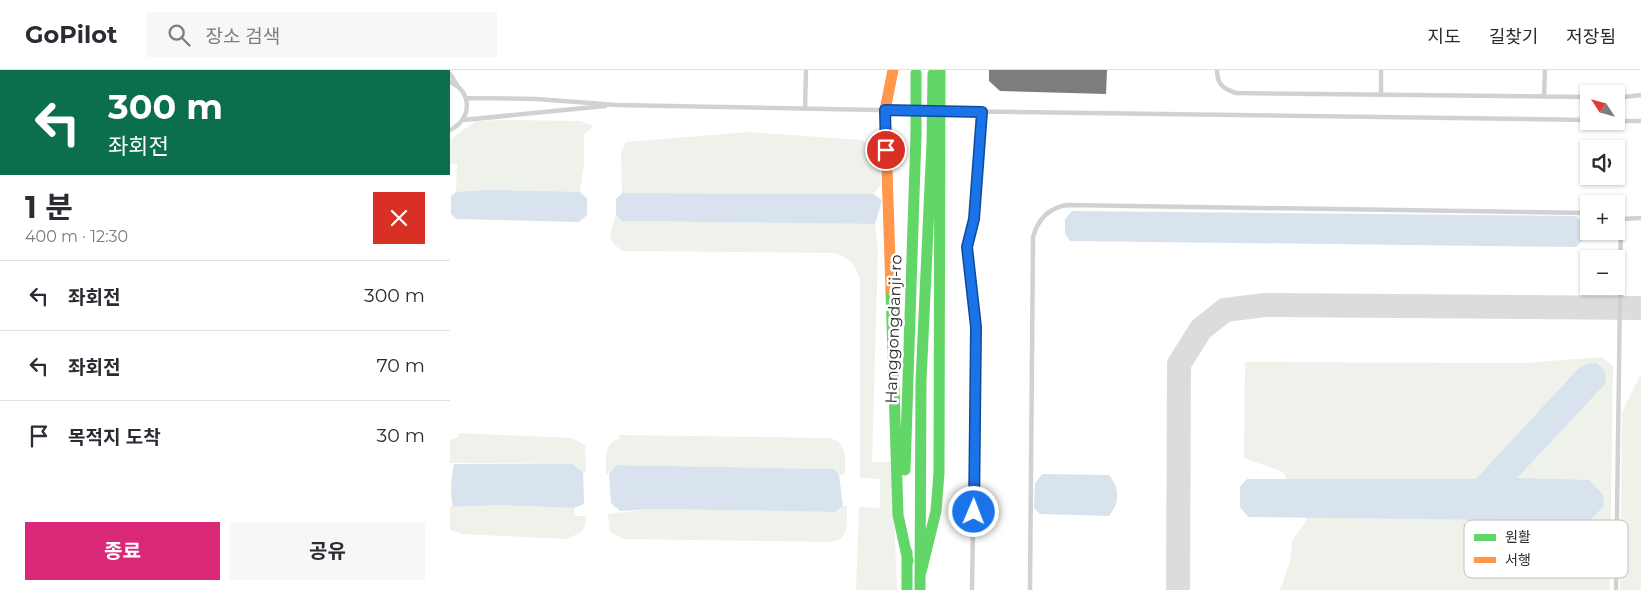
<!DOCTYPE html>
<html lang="ko">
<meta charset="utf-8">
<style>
:root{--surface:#fff;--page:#f7f7f7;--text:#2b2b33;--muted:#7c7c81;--line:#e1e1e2;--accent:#db2777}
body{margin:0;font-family:Montserrat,"Noto Sans KR",sans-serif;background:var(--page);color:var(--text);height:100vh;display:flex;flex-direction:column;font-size:19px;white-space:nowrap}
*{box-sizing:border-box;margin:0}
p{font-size:16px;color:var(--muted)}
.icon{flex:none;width:28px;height:28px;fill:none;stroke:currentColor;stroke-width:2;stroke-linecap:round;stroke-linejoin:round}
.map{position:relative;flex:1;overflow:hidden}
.drawer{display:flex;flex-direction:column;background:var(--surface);width:450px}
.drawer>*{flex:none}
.top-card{background:#0b6e4f;color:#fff;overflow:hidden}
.needle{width:32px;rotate:306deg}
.fabs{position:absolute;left:1130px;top:15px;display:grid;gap:10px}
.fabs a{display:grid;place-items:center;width:45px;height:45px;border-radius:0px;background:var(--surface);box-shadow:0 1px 4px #0004;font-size:25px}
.pin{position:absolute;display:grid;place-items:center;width:42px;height:42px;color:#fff;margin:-21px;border:2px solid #fff;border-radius:50%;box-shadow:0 1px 5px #0007}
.me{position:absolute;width:55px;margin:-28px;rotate:1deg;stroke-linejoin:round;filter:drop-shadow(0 0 4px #0008)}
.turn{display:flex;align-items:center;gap:18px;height:105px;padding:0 25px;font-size:22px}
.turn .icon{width:65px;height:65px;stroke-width:2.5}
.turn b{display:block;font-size:35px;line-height:42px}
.round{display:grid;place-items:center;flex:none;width:52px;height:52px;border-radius:0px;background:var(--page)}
.headline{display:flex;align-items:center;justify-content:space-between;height:85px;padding:0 25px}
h1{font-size:30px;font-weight:700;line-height:38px}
.button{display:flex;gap:10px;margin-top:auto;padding:10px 25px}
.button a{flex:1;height:58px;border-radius:0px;background:var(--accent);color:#fff;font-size:20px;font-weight:700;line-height:58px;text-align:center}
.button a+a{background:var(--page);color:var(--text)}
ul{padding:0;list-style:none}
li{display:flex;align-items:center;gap:15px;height:70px;padding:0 25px;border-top:1px solid var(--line)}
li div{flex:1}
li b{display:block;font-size:19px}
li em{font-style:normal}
header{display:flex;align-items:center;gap:30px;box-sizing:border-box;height:70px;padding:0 25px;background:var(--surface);border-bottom:1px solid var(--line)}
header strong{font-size:24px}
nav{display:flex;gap:28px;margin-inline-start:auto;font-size:18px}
.search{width:350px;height:45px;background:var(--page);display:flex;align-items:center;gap:12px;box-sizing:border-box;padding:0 18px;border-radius:0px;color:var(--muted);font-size:19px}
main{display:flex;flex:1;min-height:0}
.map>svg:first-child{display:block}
.green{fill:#eef2eb}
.water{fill:#d9e3ee}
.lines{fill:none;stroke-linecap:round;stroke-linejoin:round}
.taxiway{stroke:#dcdcdc;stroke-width:24}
.building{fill:#7d7d7d}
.lane{stroke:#d1d1d1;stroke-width:4.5}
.fast{stroke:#63d668;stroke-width:11}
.slow{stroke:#ff974d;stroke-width:11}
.fast-bridge{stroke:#63d668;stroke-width:11}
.route-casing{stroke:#114b97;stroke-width:12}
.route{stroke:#1a73e8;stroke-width:9}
.labels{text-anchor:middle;stroke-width:5;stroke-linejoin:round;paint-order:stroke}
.street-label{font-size:16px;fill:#2c2c2c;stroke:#fff}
.key{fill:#fff;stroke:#c0c0c0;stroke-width:1}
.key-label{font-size:14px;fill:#2c2c2c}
</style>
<header>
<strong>GoPilot</strong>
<div class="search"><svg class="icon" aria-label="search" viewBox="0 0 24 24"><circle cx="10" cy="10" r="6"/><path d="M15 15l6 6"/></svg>장소 검색</div>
<nav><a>지도</a><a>길찾기</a><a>저장됨</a></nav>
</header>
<main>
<section class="drawer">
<div class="top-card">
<div class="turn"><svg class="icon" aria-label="left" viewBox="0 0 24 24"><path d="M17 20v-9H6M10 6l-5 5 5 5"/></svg><div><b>300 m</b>좌회전</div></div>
</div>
<div class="headline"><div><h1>1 분</h1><p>400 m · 12:30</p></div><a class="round" style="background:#d93025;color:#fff"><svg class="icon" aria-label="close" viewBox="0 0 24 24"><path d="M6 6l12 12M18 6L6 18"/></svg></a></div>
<ul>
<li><svg class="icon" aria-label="left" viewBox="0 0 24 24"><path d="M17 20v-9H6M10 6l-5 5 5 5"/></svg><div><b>좌회전</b></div><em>300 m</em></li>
<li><svg class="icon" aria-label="left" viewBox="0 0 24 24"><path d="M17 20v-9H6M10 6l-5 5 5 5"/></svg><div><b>좌회전</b></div><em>70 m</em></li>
<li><svg class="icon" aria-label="arrive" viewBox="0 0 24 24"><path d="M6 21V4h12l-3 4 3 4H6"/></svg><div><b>목적지 도착</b></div><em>30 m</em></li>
</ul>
<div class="button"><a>종료</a><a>공유</a></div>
</section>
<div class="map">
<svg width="1191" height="520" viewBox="0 0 1191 520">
<rect width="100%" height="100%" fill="#fff"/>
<path class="green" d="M52 50 130 51 142 55 143 57 134 64V96L130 122H6L7 94H0V71L2 68 26 51Z
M299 62 412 70 429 82 431 115 423 124 172 123 171 83 176 72Z
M166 145 172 151 425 154 428 181 422 392H442L447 520H406L409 437 430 438V409L410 408V209C405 194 398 186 383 183L172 181C154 167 161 165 166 145Z
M1152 287 1163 296 1160 520H828L831 517 840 492 842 471 857 450 833 402 794 388 795 292 1075 293Z
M1191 304V520H1170L1172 342Z
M9 363 122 368 135 375 136 402H133L123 394 0 393V370L8 367Z
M169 365 380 368C398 373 395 388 395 404L389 405 384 399 166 395 159 404H156C156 391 153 372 169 369Z
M0 435 3 437 48 435 124 438 125 446H136L135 456 131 462 117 469 12 464 0 460Z
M393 436H397C397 452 400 471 379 472L173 469 160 462 158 444 201 439 385 442Z"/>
<path class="water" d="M39 120 130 122 137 128V145L129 152 6 149 1 144V126L6 122Z
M172 123 423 124 432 130 425 154 172 151 166 145V129Z
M622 141 1126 146 1136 156V167L1126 177 620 171 615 164V149Z
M1147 293 1155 301 1156 313 1067 408 1139 410 1154 426 1153 437 1139 451 798 447 790 437V417L797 409H1026L1128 299 1137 294Z
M4 394H123L133 402 134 434 124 438 48 435 3 437C0 425 1 406 4 394Z
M166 395 384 399 389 405 393 436 385 442 201 439 170 441 161 433 159 404Z
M592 404 659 405C670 419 670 432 659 446L590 444 584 438 585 413Z"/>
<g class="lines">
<path class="taxiway" d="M728 520 729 294 751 259 775 240 815 235 1191 238"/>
</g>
<path class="building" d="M539 0H657L656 24 550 21 539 11Z"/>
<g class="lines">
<path class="lane" d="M767 0C767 14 773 19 786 23L1139 27
M0 4 7 15
M0 12C23 21 22 50 0 60
M931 23V0
M1094 26 1095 0
M16 28 87 29 166 35 482 41
M1166 28 1191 25
M355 39 356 0
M492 41 1139 50
M13 50 155 36
M1166 51H1191
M522 520 526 257 517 177 524 149 532 42
M580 520 583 167C588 149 598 138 617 135L1139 143
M1166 520 1171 149 1191 148"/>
<path class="fast" d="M441 220 448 445 458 491
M455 400 466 65
M457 482V520
M471 502 486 441 489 403 490 0
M470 520 471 311 482 73"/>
<path class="slow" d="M441 220 435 40 443 0"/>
<path class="fast-bridge" d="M466 3V65
M482 70 483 4"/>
</g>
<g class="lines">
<g class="route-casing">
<path id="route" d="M436 80 435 40 532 42 524 149 517 177 526 257 524 442"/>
</g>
<use href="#route" class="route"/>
</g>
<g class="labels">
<g class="street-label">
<text transform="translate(443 259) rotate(-88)" y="6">Hanggongdanji-ro</text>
</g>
</g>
<rect x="1014" y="450" width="164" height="58" rx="8" class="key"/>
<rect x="1024" y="464" width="22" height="7" fill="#63d668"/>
<rect x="1024" y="487" width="22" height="6" fill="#ff974d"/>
<g class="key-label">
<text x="1055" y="472">원활</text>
<text x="1055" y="495">서행</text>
</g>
</svg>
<div class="fabs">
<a><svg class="needle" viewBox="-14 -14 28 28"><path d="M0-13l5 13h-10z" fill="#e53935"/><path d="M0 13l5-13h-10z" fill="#7c7c81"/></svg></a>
<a><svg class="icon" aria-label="sound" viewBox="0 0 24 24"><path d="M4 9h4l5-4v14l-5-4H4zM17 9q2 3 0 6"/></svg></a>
<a>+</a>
<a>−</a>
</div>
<div class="pin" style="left:436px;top:80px;background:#d93025"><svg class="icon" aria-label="arrive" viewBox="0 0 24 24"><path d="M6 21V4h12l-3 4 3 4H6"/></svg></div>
<svg class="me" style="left:524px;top:442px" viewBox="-20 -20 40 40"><circle r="17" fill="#1a73e8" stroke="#fff" stroke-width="3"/><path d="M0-11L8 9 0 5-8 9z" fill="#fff"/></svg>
</div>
</main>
